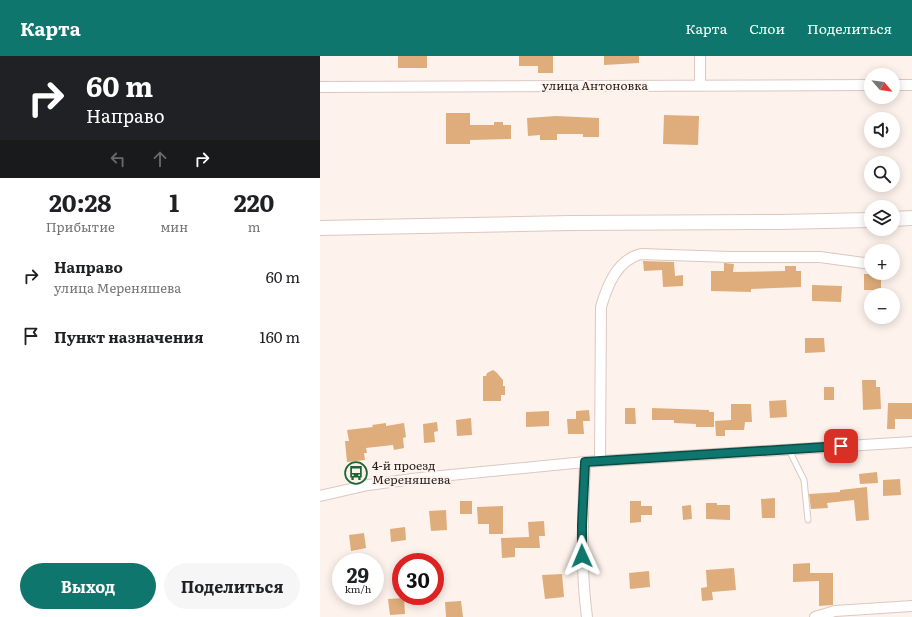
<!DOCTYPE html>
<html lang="ru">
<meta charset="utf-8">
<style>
:root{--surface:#fff;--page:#f6f6f6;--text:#202124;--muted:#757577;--accent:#0f766e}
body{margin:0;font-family:Literata,serif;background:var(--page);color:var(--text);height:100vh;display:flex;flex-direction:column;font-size:15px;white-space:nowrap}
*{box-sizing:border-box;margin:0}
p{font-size:13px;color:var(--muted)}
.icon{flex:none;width:22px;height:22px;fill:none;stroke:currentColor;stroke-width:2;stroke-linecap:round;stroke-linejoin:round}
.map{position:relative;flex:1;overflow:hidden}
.side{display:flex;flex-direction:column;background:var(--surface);width:320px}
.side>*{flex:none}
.top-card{background:#202124;color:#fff;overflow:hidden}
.needle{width:26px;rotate:118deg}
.fabs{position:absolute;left:544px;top:12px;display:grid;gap:8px}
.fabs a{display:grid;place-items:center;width:36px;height:36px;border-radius:50%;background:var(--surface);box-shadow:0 2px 10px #0003;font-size:20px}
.speed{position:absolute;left:12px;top:497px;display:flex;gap:8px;font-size:20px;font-weight:700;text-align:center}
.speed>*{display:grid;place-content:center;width:52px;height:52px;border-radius:50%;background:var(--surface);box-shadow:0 2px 10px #0003;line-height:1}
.speed small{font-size:10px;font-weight:400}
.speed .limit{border:6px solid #d22;background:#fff;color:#111}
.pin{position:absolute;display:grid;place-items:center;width:34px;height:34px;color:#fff;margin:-17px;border-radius:8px;box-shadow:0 2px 6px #0006}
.me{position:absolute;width:44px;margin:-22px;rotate:359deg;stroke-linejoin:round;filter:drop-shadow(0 0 3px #0008)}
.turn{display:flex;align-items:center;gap:14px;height:84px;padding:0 20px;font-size:18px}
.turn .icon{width:52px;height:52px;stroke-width:2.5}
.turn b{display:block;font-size:28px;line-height:34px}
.lanes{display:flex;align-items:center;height:38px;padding:0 20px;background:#0003;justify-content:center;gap:20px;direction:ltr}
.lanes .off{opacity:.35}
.eta{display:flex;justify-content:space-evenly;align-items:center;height:68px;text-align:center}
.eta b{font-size:24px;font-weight:700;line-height:28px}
.cta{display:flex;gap:8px;margin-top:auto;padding:8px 20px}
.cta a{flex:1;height:46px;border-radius:24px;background:var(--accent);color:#fff;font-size:16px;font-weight:700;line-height:46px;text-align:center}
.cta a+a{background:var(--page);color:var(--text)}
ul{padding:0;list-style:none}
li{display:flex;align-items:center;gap:12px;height:60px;padding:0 20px}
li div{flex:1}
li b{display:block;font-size:15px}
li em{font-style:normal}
header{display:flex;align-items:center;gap:24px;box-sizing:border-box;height:56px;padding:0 20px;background:var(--accent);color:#fff}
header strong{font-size:19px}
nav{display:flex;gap:22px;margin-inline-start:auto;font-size:14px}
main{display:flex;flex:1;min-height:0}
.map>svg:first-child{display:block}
.building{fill:#dfad7b}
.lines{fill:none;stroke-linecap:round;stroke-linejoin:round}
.lane-casing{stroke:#dcc8bf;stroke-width:7}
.street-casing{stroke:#dcc8bf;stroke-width:12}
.secondary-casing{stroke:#dcc8bf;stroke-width:16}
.lane{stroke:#fff;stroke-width:5}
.street{stroke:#fff;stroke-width:10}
.secondary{stroke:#fff;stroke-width:14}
.route-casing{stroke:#0a4d48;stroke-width:10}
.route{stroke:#0f766e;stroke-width:7}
.labels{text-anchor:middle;stroke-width:4;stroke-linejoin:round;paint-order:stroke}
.street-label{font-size:12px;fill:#251e1a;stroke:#fef2ec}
.poi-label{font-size:12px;fill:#251e1a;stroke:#fef2ec;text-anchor:start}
</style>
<header>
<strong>Карта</strong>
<nav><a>Карта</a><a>Слои</a><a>Поделиться</a></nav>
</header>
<main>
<section class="side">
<div class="top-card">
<div class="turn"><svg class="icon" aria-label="right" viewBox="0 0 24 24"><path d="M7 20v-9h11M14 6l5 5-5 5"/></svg><div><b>60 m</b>Направо</div></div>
<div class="lanes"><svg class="icon off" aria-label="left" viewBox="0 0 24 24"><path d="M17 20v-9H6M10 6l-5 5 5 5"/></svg><svg class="icon off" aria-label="ahead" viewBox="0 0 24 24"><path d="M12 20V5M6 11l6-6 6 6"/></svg><svg class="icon" aria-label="right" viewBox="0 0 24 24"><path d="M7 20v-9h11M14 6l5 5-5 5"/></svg></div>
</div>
<div class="eta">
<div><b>20:28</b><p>Прибытие</p></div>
<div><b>1</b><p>мин</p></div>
<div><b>220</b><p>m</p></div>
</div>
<ul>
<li><svg class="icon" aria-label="right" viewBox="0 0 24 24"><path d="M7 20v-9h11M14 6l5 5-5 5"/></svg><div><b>Направо</b><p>улица Мереняшева</p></div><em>60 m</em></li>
<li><svg class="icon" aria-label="arrive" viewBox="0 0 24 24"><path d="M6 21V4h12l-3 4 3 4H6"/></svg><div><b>Пункт назначения</b></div><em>160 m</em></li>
</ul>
<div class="cta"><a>Выход</a><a>Поделиться</a></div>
</section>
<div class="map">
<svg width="592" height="561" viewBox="0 0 592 561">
<rect width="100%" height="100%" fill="#fef2ec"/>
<path class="building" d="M78 0H107V12H78Z
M199 0H233V17H218V10H199Z
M284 0H319V7L284 9Z
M126 57H150V69H174V66H183V69H191V83L150 84V88H126Z
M344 59 379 60 378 89 343 88Z
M236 60 279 62V81H263V78H237V84H220V79L208 80 207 62Z
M323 205 354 206 355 220 363 219V230L343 231 342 214 324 215Z
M404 207 414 208 413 216 465 215V210H476V215H481V231L431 233V236L391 235V215H404Z
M544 218H561V234H544Z
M492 229 522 230 521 246 492 245Z
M485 282H504L505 296 485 297Z
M173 314 176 316 183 324V330H185V339H181V345H163V320H166L167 317Z
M542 324H556V331H560L561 353 543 354Z
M504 331H514V344H504Z
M466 344 467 361 450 362 449 345Z
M568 347H592V363H575V373H567Z
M411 348H431L432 366H425L424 374H405V380H396L395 365 411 364Z
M305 352H315L316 368H305Z
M332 352 389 354V356H394V371H376V368L354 367V364H332Z
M269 354 270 365H263L264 378H248L247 363H256V355Z
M229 355V370L206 371V356Z
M151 362 152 379 137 380 136 364Z
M117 366 118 375 114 376 115 386 104 387 103 368Z
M66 367V370L84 367 86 381 83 382 84 392 74 394 73 389 46 392 47 397H44L45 404 27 406 25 385H29L27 374 53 371 52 369Z
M557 416 558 427 540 428 539 418Z
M580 423 581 439 563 440V424Z
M547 431 549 464 536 465 534 444 507 447 508 452 491 453 489 438 520 436V434Z
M455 442V462H442L441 443Z
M140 445H152V458H140Z
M310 445H321V450H332V459H321V466L310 467Z
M386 447H397V449H410V464L386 463Z
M371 449 372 463 363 464 362 450Z
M183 450V478H169V468H158L157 451Z
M126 454 127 474 111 475 109 455Z
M224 465 225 480H219L220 492H195V501L182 502 181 482 209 481 208 466Z
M85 471 86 484 71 486 70 473Z
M44 477 46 492 31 495 29 479Z
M490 507V517H513V549L499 550V525L473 526V508Z
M414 512 416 534 392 536 393 544 382 545 381 532 387 531 386 514Z
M329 515 330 531 310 533 309 517Z
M242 518 244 541 225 543 222 519Z
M84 542 85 558 70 559 68 543Z
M141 545 143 561H126L125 546Z"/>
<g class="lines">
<g class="lane-casing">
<path id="lane" d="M469 394 484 424 488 464"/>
</g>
<g class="street-casing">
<path id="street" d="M380 0V30
M573 29H592
M0 31 551 29
M280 405 281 251C287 230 297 204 321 198L409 201H500L544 207
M265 406C263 458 260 509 267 561
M0 440 48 429 100 422 265 406 592 386
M495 561 515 555 592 550"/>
</g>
<g class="secondary-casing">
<path id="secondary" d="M573 163 592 162
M0 172 250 167 460 166 551 164"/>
</g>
<use href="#lane" class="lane"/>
<use href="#street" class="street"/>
<use href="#secondary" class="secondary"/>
</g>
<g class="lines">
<g class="route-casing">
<path id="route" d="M262 500V469L265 406 521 390"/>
</g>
<use href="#route" class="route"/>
</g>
<defs>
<g id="bus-ring" transform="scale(1.15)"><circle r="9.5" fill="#fef2ec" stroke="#1b6633" stroke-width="1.5"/><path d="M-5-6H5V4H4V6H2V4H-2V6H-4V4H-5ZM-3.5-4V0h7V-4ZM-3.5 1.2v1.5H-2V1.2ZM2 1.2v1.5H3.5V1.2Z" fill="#1b6633"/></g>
</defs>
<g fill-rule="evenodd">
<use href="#bus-ring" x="36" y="417"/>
</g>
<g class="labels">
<g class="street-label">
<text x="275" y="34">улица Антоновка</text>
</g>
<g class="poi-label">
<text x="52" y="414">4-й проезд<tspan x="52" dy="14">Мереняшева</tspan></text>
</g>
</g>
</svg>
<div class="fabs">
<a><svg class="needle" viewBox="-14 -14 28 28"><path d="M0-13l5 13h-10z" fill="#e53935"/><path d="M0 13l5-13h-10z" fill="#757577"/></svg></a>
<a><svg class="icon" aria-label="sound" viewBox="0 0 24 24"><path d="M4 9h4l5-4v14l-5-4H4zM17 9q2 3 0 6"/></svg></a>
<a><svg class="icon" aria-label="search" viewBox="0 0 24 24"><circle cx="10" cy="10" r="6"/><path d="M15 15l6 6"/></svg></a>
<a><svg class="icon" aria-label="layers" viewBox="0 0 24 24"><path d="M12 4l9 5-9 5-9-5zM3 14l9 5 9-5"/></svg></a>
<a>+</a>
<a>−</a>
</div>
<div class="speed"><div>29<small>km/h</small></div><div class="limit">30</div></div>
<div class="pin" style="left:521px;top:390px;background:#d93025"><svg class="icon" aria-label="arrive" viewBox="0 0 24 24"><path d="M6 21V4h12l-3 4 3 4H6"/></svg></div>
<svg class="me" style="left:262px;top:500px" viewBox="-20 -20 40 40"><path d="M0-17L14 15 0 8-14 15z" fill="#0f766e" stroke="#fff" stroke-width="4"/></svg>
</div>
</main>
